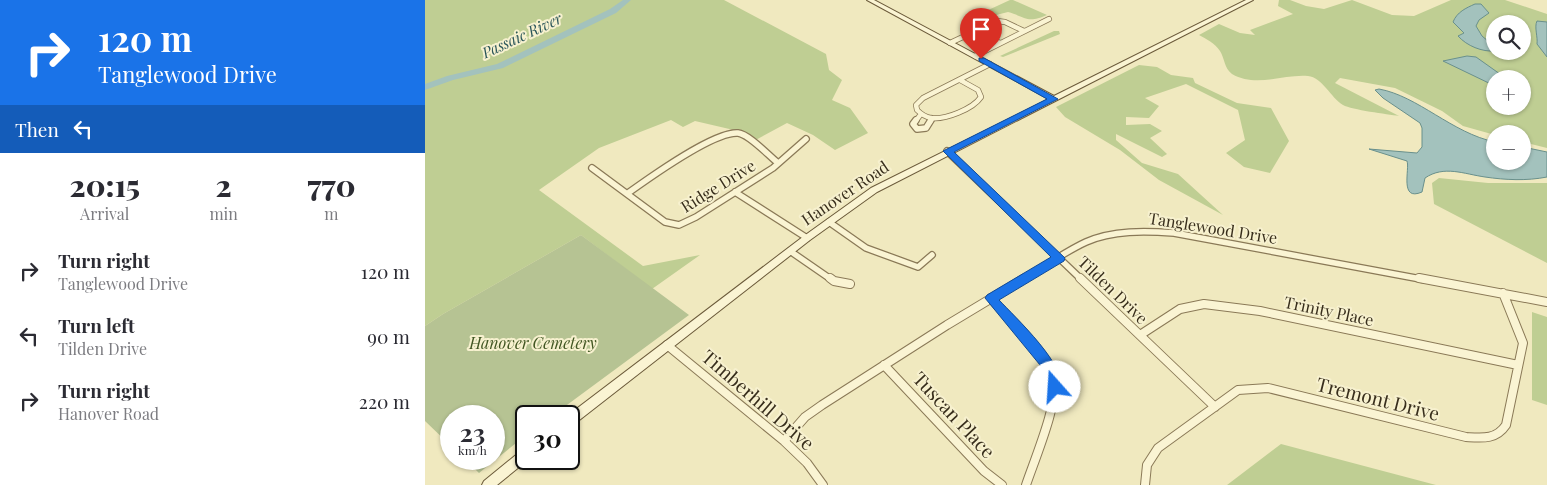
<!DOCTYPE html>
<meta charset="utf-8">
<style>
:root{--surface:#fff;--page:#f7f7f7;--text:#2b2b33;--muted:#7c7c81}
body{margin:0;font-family:"Playfair Display",serif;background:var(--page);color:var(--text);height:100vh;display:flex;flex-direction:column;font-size:19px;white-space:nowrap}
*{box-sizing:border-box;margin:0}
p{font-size:16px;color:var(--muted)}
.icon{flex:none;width:28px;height:28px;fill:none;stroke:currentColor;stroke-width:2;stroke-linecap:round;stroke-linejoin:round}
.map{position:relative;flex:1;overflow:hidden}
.panel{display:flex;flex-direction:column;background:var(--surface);width:425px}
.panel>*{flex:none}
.hud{background:#1a73e8;color:#fff;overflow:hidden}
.controls{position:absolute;left:1061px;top:15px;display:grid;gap:10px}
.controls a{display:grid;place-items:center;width:45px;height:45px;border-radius:50%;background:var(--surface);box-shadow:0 1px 4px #0004;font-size:25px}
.speed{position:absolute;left:15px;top:405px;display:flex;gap:10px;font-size:25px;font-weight:700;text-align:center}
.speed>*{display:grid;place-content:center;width:65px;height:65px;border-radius:50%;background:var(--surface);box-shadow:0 1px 4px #0004;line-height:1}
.speed small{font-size:12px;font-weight:400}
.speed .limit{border:2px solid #111;border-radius:8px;background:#fff;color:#111}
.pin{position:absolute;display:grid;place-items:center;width:42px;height:42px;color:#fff;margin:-51px -21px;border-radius:50% 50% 50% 0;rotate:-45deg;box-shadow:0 0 5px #0007}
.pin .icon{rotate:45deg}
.me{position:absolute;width:55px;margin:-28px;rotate:341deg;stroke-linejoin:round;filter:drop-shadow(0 0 4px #0008)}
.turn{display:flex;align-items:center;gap:18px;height:105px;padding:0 15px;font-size:22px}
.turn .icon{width:65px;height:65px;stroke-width:2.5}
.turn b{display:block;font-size:35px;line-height:42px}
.then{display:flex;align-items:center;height:48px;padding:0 15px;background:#0003;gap:10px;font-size:19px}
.eta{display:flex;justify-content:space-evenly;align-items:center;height:85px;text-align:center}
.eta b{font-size:30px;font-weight:800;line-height:35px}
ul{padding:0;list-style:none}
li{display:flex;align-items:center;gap:15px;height:65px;padding:0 15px}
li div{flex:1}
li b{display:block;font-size:19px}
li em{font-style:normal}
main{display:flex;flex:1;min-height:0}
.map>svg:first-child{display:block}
.green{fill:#bfce93;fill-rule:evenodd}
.cemetery{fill:#b6c393}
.water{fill:#a3c2bd;stroke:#69908c}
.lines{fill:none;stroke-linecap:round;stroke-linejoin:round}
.river{fill:#a3c2bd;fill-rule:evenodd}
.street-far2-casing{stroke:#8a7957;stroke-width:6}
.street-far1-casing{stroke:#8a7957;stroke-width:8}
.street-casing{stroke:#8a7957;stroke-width:10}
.secondary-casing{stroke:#6b5a3a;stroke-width:2}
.street-far2{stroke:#faf4d3;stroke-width:4.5}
.street-far1{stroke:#faf4d3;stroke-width:5.5}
.street{stroke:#faf4d3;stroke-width:8}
.secondary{fill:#faf4d3;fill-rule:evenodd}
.route{fill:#1a73e8;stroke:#114b97}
.labels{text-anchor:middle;stroke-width:4;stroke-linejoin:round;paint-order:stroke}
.far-water-label{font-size:15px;font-style:italic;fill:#2a5559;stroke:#f7f1cf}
.street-label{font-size:16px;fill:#382e1c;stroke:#f7f1cf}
.park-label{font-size:16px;font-style:italic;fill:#415622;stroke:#f7f1cf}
.near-street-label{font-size:19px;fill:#382e1c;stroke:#f7f1cf}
</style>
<main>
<section class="panel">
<div class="hud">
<div class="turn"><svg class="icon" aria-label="right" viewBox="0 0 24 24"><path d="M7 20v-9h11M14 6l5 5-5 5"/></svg><div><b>120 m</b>Tanglewood Drive</div></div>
<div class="then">Then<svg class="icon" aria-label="left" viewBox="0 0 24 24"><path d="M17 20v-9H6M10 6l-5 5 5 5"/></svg></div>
</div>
<div class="eta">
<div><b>20:15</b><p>Arrival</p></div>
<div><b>2</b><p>min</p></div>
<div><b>770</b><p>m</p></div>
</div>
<ul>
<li><svg class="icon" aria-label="right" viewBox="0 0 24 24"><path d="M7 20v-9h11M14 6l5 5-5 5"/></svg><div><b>Turn right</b><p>Tanglewood Drive</p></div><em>120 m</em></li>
<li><svg class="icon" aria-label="left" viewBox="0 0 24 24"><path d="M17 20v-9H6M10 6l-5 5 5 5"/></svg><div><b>Turn left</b><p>Tilden Drive</p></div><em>90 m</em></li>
<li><svg class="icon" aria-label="right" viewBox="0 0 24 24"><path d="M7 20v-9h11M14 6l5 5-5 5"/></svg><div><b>Turn right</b><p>Hanover Road</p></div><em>220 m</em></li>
</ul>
</section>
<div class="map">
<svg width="1122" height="485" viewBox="0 0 1122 485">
<rect width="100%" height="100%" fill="#f0e9bf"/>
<path class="green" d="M0 0H299L401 54 404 70 417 80 407 100 425 108 443 133 410 150 388 135 362 123 327 142 313 131 270 121 258 127 246 120 174 148 114 190 218 266 275 255 227 289 156 235 18 314 0 326Z
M585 0H588L622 15C602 24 601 17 583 12L571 15 559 12Z
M854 0H865L881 6 899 9 927 0 967 15 989 16 1026 0H1080L1122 14V148L1098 142V134L1070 135 1038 126 1017 111 970 88 915 78 910 83 974 116C962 114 927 110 918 105 906 98 897 77 883 76 858 74 831 88 807 74 799 68 800 59 795 51 790 43 781 39 774 35L794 24 815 33 830 35 825 30 868 14 853 6ZM1070 24H1098V51H1070ZM1070 79H1098V106H1070Z
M629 31H634L635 34 578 57 575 56Z
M714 65 732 67 746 75 768 78 770 83 812 103 846 108 864 141 845 173 819 167 801 153 820 140 813 110 761 84 720 98 734 106 724 118 701 117V125L725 124 737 131 725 138 742 154 737 157 691 134V140L717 163 753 174 798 215 734 180 695 150 640 117 631 107Z
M1014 178 1063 183H1122V263L1009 204 1007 183Z
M1107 312 1122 317V405L1107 400Z
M856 444 1011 485H802Z"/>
<path class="cemetery" d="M156 235 264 315 127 416H101V435L54 473 40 459H69V416H26V446L0 421V326L18 314Z"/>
<path class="water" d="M1050 4H1056L1064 13 1054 20 1051 26 1057 36 1070 47V51C1057 52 1042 46 1033 36L1039 33 1028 22C1032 12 1041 8 1050 4Z
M1112 21 1122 22V57L1112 44C1113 37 1109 27 1112 21Z
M1042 56 1051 57 1082 79H1070V86L1018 61Z
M954 89C993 96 1027 133 1070 142V161H1098V147L1122 152V177C1102 181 1080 180 1060 177 1039 174 1019 165 1000 178L997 192C974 202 985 169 982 161L944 149 992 153 997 147V128L995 123 958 98 950 90Z"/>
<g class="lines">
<path class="river" d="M198 0H206L191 13 78 68 28 80 0 90V84L22 76 72 64 185 9Z"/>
<g class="street-far2-casing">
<path id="street-far2" d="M550 31 575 43
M525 43 572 21 580 22 599 31
M550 56 624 19
M535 80 553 90 556 97C548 109 520 120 506 118 500 117 496 114 492 110L491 105 498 98 565 64
M490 122 496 114
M505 122 507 118"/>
</g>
<g class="street-far1-casing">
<path id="street-far1" d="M491 120 488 124 492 129 501 128 506 120
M522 151 657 280
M167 168 240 222 254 225 271 217 348 168 381 139
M310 192 382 238
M203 193C224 178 289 131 313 133 324 134 344 156 353 163
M404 222 441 248 493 267 507 255
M365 251 407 280
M598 280C619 267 639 252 661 242 688 230 720 231 749 233L1001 280"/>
</g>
<g class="street-casing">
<path id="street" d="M405 278 409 281 425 284
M655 278 790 407
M994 278 1122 302
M566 298C582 317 623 354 629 377 635 400 609 461 601 485
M715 335 755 309 779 304 835 311 1093 365
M242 345 359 441 382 463 398 485
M459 365 559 471 577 485
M359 441 380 417 397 405 522 325 600 278
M720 485 722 465 733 448 813 390 843 388 1041 437C1057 438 1071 440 1081 425L1098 343 1078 293"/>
</g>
<g class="secondary-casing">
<path id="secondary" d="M442 0H449L629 96 821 0H828L452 192 385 240 148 425 144 426V416H142L379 236 446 188 624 99Z
M101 449V459H104L72 485H57L59 481 97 450Z"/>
</g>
<use href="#street-far2" class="street-far2"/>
<use href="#street-far1" class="street-far1"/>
<use href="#street" class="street"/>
<use href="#secondary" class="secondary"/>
</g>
<path class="route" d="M554 58H559L633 99 529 152 640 258 639 261 574 300C589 316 646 369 635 391L630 393 625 391 622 378 615 365 560 298 562 295 626 257 518 151 622 99 554 61Z"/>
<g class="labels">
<g class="far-water-label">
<text transform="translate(97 36) rotate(-25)" y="5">Passaic River</text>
</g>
<g class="street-label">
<text transform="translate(293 186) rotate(-32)" y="6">Ridge Drive</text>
<text transform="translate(420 193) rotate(-34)" y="6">Hanover Road</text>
<text transform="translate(788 228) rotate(9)" y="6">Tanglewood Drive</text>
<text transform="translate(688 290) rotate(44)" y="6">Tilden Drive</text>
<text transform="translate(904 311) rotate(12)" y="6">Trinity Place</text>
</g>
<g class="park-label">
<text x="108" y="349">Hanover Cemetery</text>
</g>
<g class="near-street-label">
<text transform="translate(953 399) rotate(14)" y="7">Tremont Drive</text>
<text transform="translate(333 400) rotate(41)" y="7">Timberhill Drive</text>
<text transform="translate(529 415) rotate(47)" y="7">Tuscan Place</text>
</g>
</g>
</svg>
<div class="controls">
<a><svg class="icon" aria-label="search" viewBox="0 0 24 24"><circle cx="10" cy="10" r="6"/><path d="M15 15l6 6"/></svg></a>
<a>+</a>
<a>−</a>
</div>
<div class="speed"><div>23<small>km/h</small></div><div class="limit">30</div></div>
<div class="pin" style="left:556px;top:59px;background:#d93025"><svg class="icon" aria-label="arrive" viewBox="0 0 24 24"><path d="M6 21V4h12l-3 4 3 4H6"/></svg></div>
<svg class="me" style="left:630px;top:387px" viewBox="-20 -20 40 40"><circle r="19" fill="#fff"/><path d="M0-13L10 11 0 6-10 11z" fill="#1a73e8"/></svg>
</div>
</main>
